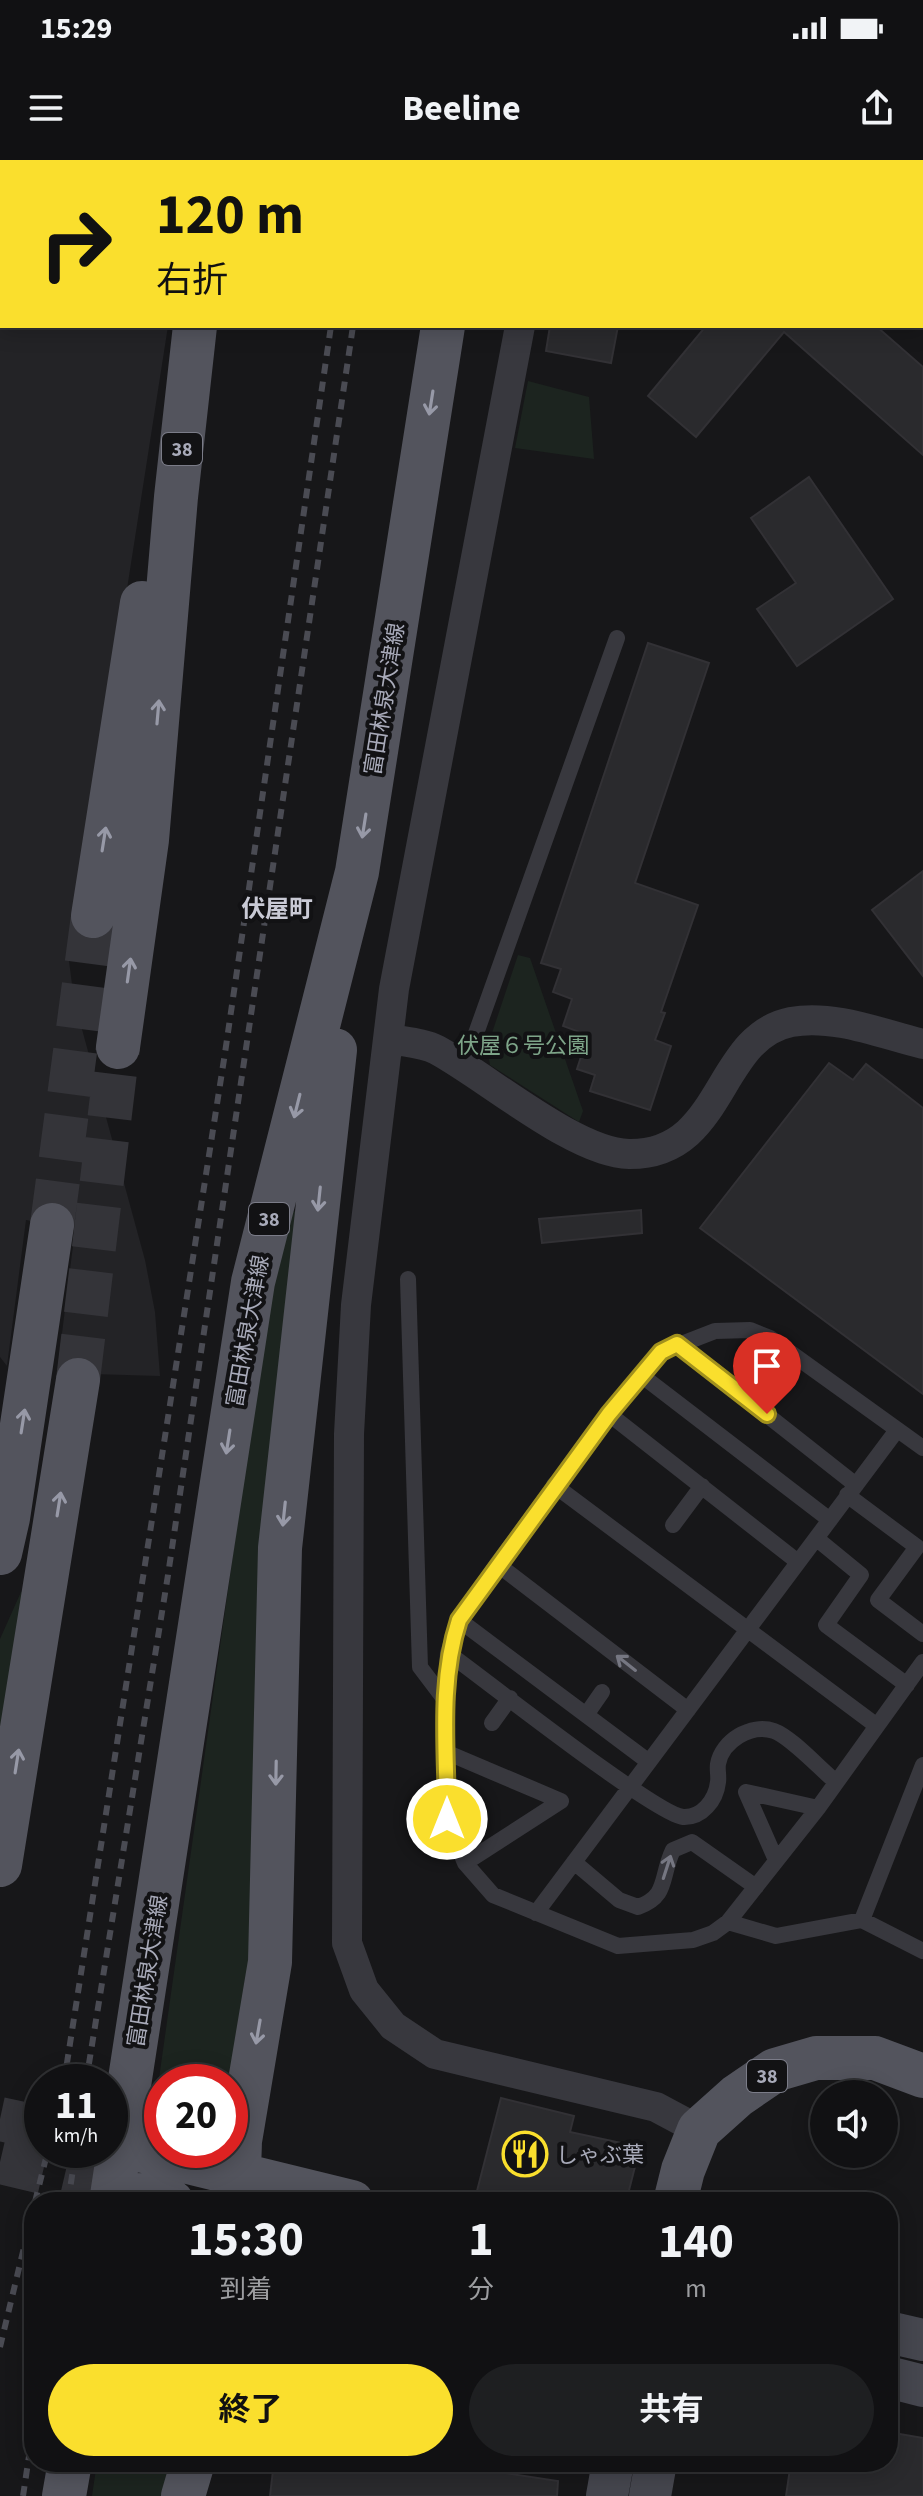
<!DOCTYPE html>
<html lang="ja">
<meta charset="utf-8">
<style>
:root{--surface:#111113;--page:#1e1f21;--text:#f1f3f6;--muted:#9c9da0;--line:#303133;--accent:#fadf2d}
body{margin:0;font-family:"Source Sans 3","Noto Sans JP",sans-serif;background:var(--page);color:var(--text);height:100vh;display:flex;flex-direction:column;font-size:30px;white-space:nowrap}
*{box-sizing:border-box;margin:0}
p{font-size:26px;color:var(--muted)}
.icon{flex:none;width:44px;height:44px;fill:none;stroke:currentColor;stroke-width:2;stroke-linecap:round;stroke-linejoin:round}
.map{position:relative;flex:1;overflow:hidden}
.details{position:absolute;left:24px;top:2032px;width:874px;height:280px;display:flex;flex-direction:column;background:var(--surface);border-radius:32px;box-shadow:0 4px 20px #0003,0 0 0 2px var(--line)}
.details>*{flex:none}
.guide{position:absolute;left:0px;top:0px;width:924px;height:168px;box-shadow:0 4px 20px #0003,0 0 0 2px var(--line);background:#fadf2d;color:#111;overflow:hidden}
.buttons{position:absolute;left:810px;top:1920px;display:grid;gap:16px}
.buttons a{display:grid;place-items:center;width:88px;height:88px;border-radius:50%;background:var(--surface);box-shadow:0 4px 20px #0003,0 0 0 2px var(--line);font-size:40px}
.speed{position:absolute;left:24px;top:1904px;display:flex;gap:16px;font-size:40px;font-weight:700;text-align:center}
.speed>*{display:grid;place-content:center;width:104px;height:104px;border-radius:50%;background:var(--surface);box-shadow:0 4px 20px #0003,0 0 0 2px var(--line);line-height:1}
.speed small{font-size:20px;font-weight:400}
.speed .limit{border:12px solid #d22;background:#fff;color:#111}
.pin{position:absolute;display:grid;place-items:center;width:68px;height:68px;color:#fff;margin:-82px -34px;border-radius:50% 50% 50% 0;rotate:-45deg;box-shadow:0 0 8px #0007}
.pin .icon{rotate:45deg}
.me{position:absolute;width:88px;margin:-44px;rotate:0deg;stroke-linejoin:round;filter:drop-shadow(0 0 6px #0008)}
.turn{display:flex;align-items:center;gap:28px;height:168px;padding:0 24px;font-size:36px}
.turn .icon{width:104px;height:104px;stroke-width:2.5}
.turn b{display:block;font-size:56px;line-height:68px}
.eta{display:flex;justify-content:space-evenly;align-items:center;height:136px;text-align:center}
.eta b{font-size:48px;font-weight:700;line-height:56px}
.cta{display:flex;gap:16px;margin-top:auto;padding:16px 24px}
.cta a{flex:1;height:92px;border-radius:48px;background:var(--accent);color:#111;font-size:32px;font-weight:700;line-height:92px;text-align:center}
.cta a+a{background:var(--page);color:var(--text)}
.status{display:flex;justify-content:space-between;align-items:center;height:56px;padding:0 40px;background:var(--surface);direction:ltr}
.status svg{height:22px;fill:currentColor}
header{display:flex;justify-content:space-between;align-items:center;height:104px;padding:0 24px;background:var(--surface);font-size:36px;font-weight:700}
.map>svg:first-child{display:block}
.built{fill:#232326}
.green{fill:#1c241f}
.building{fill:#2a2a2d;stroke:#323135;stroke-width:2}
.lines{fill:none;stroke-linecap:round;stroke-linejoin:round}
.primary-tunnel{stroke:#343439;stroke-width:44;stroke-dasharray:44 22;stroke-linecap:butt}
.lane{stroke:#38383e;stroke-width:16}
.street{stroke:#38383e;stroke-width:30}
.secondary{stroke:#45464e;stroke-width:42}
.primary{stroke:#53545d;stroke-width:44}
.rail{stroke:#4a4b53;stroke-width:6;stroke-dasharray:10 8;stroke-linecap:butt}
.oneway{stroke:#9799a7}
.oneway2{stroke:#767782}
.route-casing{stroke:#a2911d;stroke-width:20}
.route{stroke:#fadf2d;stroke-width:14}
.labels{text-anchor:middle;stroke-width:8;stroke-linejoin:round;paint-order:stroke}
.shield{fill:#121214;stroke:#7b7c88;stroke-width:2}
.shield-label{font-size:20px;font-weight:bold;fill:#a8aab9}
.street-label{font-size:22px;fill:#a8aab9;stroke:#121214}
.park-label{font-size:22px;fill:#7ea589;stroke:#121214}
.poi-label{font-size:22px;fill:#a8aab9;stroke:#121214;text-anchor:start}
.neighbourhood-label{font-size:24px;font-weight:bold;fill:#c9cad5;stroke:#121214}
</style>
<div class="status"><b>15:29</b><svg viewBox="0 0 49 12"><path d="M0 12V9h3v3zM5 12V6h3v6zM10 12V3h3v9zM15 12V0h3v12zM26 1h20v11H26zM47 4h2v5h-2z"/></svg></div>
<header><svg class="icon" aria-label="menu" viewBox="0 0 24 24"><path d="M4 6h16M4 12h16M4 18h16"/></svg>Beeline<svg class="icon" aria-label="share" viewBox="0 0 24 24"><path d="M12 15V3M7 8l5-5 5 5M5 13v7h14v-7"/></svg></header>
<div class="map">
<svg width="923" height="2336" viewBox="0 0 923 2336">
<rect width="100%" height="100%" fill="#171719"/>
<path class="built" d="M0 0H195L2 2V166H168L69 801 74 840 145 1100 155 1152 160 1216 57 1213 75 1070 26 1060 7 1206 0 1197Z"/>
<path class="green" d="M528 221 589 237 594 299 515 288Z
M518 795 530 798 583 951 579 962 490 905 487 888Z
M311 1047 258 1818 230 1922H162V1968H152L263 1182 285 1054Z
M33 1429 0 1622V1479L21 1432Z
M97 2302H171L162 2336H92Z"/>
<path class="building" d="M550 166H618L611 203 546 191Z
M706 166H876L923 207V295L784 172 696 277 648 236Z
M809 317 893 439 797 506 757 449 796 423 751 358Z
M648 483 709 503 635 723 698 745 661 852 665 853 655 880 671 886 650 950 590 931 595 915 577 909 588 875 563 866 572 839 553 832 561 809 541 803Z
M923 711V816L872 750Z
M829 903 853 920 866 904 923 948V1234L700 1068Z
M641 1050 642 1073 542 1083 539 1059Z
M501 1938 574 1956 570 1972 640 1987 626 2042H519L477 2031Z
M888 2272 923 2278V2336H786L791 2302H888Z
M274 2302H431L558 2321 557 2336H270Z"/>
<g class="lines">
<path class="primary-tunnel" d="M52 1065 93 756
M78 1220 118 887
M0 1959 42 1968
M0 2002 141 2035"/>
<path class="lane" d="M894 2 896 0
M464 907 617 478
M408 1119 420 1507 445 1540
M677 1184 856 1325
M641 1215 830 1360
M609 1254 798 1402
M923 1288 770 1178 750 1170 715 1171 661 1192 609 1254 497 1404 459 1460 448 1493 445 1540 447 1659 465 1703 493 1735 618 1786 693 1780 713 1773 728 1762 818 1648 923 1502
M554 1325 877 1566
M847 1335 917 1387 878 1440 923 1474
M673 1365 702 1326
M817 1379 861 1415 826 1465 907 1525
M497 1404 688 1550
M459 1460 649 1602
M448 1493C483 1518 655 1654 683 1657 702 1658 716 1640 718 1622 719 1616 717 1610 718 1604 722 1581 751 1563 774 1571 791 1577 819 1608 835 1621
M586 1555 602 1532
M492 1563 510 1538
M448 1593 561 1641
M746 1632 776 1700
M746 1632 818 1648
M574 1702 619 1740 638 1747C669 1736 660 1717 673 1690L692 1682 756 1727
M465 1703 561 1641
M536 1753 897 1270
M862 1760 923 1605
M728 1762 776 1776 862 1760 923 1791"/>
<path class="street" d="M549 2 550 0
M520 166 394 829 356 1145 349 1274 347 1783 364 1830 393 1866 435 1894 656 1947 699 1970
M390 879C405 882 424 883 437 890 487 917 575 993 629 994 725 995 715 877 791 862 834 854 882 874 923 884"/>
<path class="secondary" d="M888 2172 923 2180
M888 2217 923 2226
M607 2336 613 2302
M650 2336 656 2302"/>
<path class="primary" d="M222 2V0
M469 2V0
M93 756 142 443
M118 887 147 680 176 337 195 166
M0 1393 8 1358 52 1065
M0 1705 78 1220
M147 1992 352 2042
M141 2035 172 2042
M111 2042 253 1122 357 712 443 166
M238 2042 240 1981 270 1802 280 1388 335 890
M675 2042 683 2010 699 1970 737 1936 775 1910 816 1898H875L923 1916
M64 2336 70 2302
M183 2336 193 2302"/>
<path class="rail" d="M354 2 355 0
M378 2V0
M64 1922 225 893 331 166
M86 1922 168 1415 353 166
M35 2042 48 1990
M68 2042 76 1990
M0 2187 34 2046
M23 2336 34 2263"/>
</g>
<defs><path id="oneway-shaft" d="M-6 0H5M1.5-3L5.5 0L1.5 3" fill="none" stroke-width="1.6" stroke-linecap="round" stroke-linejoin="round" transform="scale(2)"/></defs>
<g class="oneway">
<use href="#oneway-shaft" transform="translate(431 243) rotate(99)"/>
<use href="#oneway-shaft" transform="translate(158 552) rotate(-85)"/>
<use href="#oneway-shaft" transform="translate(364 666) rotate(99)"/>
<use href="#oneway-shaft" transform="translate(104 679) rotate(-81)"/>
<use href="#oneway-shaft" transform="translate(129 810) rotate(-82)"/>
<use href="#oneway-shaft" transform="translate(297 946) rotate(104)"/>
<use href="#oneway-shaft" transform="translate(319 1039) rotate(96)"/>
<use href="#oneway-shaft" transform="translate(23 1261) rotate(-81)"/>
<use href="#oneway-shaft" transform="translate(228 1282) rotate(99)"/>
<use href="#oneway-shaft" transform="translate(59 1344) rotate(-81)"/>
<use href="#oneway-shaft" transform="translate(284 1354) rotate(96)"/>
<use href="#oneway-shaft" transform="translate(17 1601) rotate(-81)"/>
<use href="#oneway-shaft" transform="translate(276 1613) rotate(91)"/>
<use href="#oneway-shaft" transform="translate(258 1872) rotate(100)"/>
</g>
<g class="oneway2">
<use href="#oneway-shaft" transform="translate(626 1503) rotate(-142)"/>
<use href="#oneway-shaft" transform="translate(667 1707) rotate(-72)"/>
</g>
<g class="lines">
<g class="route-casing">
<path id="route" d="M447 1659C447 1592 438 1524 459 1460L609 1254 661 1192 677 1184 767 1254"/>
</g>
<use href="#route" class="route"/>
</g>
<defs>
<g id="restaurant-ring" transform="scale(2.3)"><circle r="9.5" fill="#121214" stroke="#fadf2d" stroke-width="1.5"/><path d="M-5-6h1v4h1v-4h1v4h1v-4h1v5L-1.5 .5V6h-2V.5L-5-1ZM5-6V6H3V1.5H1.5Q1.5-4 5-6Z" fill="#fadf2d"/></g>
</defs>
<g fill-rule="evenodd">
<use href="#restaurant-ring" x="525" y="1994"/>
</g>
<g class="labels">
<g class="shield">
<rect x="162" y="273" width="40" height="32" rx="6"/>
<rect x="249" y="1043" width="40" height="32" rx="6"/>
<rect x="747" y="1900" width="40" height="32" rx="6"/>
</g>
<g class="shield-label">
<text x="182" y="296">38</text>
<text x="269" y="1066">38</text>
<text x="767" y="1923">38</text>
</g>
<g class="street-label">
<text transform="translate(384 539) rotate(-81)" y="8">富田林泉大津線</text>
<text transform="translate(247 1171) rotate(-80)" y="8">富田林泉大津線</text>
<text transform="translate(147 1811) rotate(-81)" y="8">富田林泉大津線</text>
</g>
<g class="park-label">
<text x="523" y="893">伏屋６号公園</text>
</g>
<g class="poi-label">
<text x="556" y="2002">しゃぶ葉</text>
</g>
<g class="neighbourhood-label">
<text x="277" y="757">伏屋町</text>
</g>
</g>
</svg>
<div class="buttons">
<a><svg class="icon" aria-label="sound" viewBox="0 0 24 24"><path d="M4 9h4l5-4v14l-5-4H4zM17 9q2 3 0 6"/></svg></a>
</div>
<div class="speed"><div>11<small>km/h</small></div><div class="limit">20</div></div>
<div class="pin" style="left:767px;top:1254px;background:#d93025"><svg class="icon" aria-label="arrive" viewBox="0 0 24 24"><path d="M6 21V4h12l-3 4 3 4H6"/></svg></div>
<svg class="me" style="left:447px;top:1659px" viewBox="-20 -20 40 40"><circle r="17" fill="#fadf2d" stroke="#fff" stroke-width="3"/><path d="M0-11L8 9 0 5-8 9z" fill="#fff"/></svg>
<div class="guide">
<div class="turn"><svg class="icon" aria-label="right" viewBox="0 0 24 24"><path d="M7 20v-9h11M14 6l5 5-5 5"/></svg><div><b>120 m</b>右折</div></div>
</div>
<section class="details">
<div class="eta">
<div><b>15:30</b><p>到着</p></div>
<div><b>1</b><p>分</p></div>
<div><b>140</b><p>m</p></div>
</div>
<div class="cta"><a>終了</a><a>共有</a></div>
</section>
</div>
